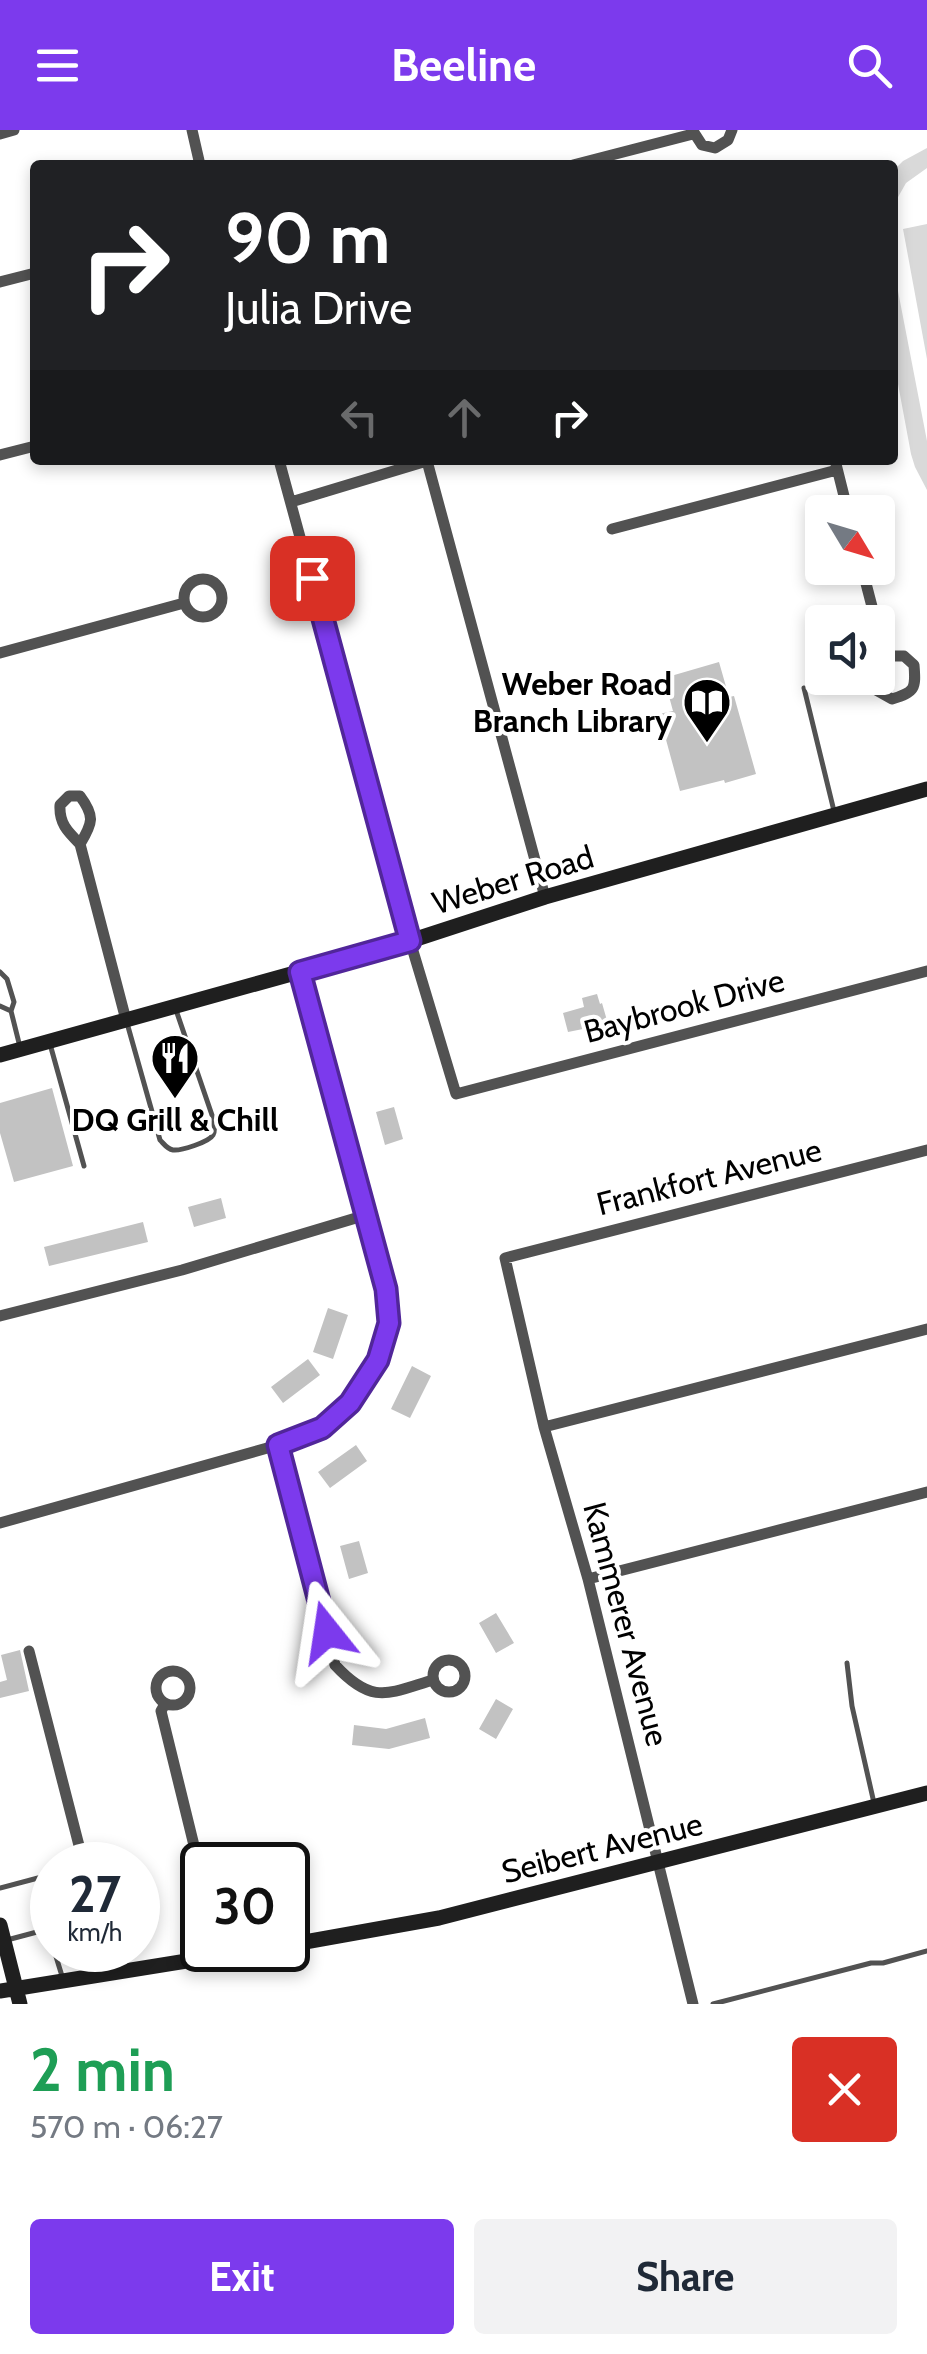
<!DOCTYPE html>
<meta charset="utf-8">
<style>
:root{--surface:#fff;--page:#f2f2f3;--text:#1f2937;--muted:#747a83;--accent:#7c3aed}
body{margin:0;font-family:Cabin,sans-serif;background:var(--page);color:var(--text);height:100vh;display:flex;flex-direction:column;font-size:38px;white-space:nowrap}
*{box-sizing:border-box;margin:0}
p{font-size:32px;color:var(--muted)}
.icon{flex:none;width:55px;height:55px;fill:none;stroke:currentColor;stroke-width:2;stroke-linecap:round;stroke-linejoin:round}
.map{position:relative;height:1874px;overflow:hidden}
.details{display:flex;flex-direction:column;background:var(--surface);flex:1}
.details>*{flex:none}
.hud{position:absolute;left:30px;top:30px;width:868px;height:305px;border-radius:10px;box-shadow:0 5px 15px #0003;background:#202124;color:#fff;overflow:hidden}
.needle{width:65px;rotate:128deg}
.fabs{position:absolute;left:805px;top:365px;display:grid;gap:20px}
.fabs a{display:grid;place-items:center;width:90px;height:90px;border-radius:10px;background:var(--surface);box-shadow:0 5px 15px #0003;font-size:50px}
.speed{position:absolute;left:30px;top:1712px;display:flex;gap:20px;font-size:50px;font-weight:700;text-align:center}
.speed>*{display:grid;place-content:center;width:130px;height:130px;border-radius:50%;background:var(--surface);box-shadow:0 5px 15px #0003;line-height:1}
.speed small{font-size:25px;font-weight:400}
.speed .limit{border:5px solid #111;border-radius:15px;background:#fff;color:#111}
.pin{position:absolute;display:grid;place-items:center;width:85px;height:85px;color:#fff;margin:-42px;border-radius:20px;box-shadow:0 5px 15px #0006}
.me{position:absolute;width:110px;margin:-55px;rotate:345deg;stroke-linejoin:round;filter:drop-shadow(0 0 8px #0008)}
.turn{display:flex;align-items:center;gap:35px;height:210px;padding:0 30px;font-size:45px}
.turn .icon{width:130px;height:130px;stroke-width:2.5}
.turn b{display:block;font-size:70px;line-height:85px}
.lanes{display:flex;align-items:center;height:95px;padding:0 30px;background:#0003;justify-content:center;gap:50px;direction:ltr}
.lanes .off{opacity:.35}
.round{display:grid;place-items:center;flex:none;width:105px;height:105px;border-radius:10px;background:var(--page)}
.head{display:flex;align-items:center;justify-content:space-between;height:170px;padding:0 30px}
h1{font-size:60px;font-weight:700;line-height:75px;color:#1e9e55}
.action{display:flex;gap:20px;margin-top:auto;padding:20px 30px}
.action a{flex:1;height:115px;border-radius:10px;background:var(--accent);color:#fff;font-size:40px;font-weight:700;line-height:115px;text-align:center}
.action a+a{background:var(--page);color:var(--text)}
header{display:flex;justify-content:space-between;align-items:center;height:130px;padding:0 30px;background:var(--accent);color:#fff;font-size:45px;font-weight:700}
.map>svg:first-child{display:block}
.green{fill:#d9d9d9}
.building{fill:#c2c2c2}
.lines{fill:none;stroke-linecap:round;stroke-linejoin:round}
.lane{stroke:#525252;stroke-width:5}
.street{stroke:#525252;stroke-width:11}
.secondary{stroke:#1f1f1f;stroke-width:15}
.route-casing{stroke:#51269a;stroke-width:25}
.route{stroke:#7c3aed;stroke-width:18}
.labels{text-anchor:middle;stroke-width:8;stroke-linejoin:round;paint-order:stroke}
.poi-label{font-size:32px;font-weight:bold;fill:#000;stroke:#fff;text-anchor:end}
.street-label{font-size:32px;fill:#000;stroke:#fff}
</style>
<header><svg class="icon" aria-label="menu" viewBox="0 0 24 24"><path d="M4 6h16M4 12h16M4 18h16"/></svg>Beeline<svg class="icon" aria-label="search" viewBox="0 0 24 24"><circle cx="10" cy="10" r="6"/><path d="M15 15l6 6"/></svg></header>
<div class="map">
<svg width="927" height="1874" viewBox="0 0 927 1874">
<rect width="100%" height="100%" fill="#fff"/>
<path class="green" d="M927 18V38L906 53 893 76V41L903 31Z
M927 94V229L903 99Z
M892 130 927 311V360L915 337 911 324 893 227Z"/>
<path class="building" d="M719 532 729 567 734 566 756 644 725 653 724 650 680 661 659 584 673 581 664 548Z
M597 864 600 874 602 873 608 894 568 902 563 883 584 877 582 868Z
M52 958 73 1036 14 1052 0 1003V973Z
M394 977 403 1009 385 1015 376 982Z
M221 1068 226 1088 194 1097 188 1077Z
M143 1092 148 1112 49 1136 44 1117Z
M328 1178 348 1185 333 1229 313 1222Z
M308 1229 320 1245 283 1273 271 1257Z
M412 1236 431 1246 410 1288 391 1279Z
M356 1315 367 1331 330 1358 318 1342Z
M359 1411 368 1443 349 1449 340 1416Z
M496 1483 514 1513 496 1523 479 1493Z
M20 1520 29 1561 0 1568V1552L7 1550 1 1525Z
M496 1569 513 1579 496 1609 479 1599Z
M425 1588 430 1608 389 1619 352 1615 354 1595 386 1599Z"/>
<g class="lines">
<path class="lane" d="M804 558 834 681
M0 842 7 849 14 872 11 881 20 917
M0 876 11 881
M127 893 160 1010C164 1014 167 1019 173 1020 181 1021 209 1012 213 1005 216 1000 214 994 213 988L176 880
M50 914 84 1036
M847 1533 852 1576 874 1673
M38 1748 51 1745 52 1753
M0 1758 38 1748 41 1761
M47 1792 52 1814
M7 1810 52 1798
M54 1820 62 1846
M713 1874 871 1833H883L927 1821"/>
<path class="street" d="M192 0 200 35
M693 1 702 15 715 18 728 10 732 0
M0 4 14 0
M573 35 693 4
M0 152 35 143
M0 325 35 316
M279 330 410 811 456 964 927 841
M835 330 848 382
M427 331 545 767
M291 372 430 330
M612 399 837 340
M862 438 876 492
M184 468a19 19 0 1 1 38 0a19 19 0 1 1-38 0Z
M878 500 884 526
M0 523 184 473
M875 548 876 560 892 569C915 562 916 559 914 535L904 526H884L878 534
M80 714C67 701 59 693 60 675L69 666H80C95 686 93 693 80 714L126 890
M0 1186 182 1140 366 1085
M544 1297 927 1199
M278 1315 335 1535C372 1575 387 1564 433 1550
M0 1393 278 1315 323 1298 350 1273 378 1230 389 1193 386 1159 300 842
M588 1449 927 1362
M29 1521 84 1735
M433 1546a16 16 0 1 1 32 0a16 16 0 1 1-32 0Z
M156 1558a17 17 0 1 1 34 0a17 17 0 1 1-34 0Z
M165 1574 161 1581 202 1748
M106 1820 111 1843
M693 1874 588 1449 544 1297 505 1128 927 1020"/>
<path class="secondary" d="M0 925 410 811 545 767 927 659
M0 1795 20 1874
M288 1815 439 1788 927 1663
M0 1861 255 1820"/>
</g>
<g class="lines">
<g class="route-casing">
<path id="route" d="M312 448 410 811 300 842 386 1159 389 1193 378 1230 350 1273 322 1298 278 1315 327 1502"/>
</g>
<use href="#route" class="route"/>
</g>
<defs>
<g id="library-pin" transform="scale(2.5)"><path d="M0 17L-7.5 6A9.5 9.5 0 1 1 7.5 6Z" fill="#000" stroke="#fff"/><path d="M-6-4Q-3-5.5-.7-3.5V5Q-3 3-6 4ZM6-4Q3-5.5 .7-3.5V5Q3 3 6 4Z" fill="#fff"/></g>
<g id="restaurant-pin" transform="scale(2.5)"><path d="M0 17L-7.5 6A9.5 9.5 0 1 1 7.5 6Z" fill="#000" stroke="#fff"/><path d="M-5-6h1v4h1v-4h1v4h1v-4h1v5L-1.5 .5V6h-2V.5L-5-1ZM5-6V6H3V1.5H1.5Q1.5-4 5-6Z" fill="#fff"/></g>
</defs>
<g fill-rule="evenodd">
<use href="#library-pin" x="707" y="572"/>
<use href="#restaurant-pin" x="175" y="928"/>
</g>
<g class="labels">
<g class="poi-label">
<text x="672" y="565">Weber Road<tspan x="672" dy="37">Branch Library</tspan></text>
<text x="175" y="1001" text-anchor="middle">DQ Grill &amp; Chill</text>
</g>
<g class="street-label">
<text transform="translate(513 750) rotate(-17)" y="11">Weber Road</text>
<text transform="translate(684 876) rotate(-15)" y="11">Baybrook Drive</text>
<text transform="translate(709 1047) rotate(-14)" y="11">Frankfort Avenue</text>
<text transform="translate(626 1494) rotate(75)" y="11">Kammerer Avenue</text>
<text transform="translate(602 1718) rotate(-14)" y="11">Seibert Avenue</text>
</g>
</g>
</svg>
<div class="fabs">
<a><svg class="needle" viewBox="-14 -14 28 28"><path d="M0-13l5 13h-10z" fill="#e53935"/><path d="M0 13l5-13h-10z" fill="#747a83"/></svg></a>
<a><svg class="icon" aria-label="sound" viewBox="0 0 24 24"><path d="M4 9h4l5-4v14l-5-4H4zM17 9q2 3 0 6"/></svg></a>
</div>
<div class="speed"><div>27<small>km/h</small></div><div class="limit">30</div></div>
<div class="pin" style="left:312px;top:448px;background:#d93025"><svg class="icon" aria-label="arrive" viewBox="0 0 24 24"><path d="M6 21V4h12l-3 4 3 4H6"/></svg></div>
<svg class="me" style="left:327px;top:1502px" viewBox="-20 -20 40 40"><path d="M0-17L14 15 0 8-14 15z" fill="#7c3aed" stroke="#fff" stroke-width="4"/></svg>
<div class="hud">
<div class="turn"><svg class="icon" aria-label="right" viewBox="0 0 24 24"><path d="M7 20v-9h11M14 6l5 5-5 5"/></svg><div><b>90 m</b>Julia Drive</div></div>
<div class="lanes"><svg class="icon off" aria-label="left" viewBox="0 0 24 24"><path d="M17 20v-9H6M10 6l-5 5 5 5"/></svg><svg class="icon off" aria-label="ahead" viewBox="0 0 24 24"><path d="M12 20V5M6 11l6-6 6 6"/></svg><svg class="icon" aria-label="right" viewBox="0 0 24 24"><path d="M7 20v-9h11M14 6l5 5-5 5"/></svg></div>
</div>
</div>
<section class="details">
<div class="head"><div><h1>2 min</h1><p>570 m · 06:27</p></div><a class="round" style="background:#d93025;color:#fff"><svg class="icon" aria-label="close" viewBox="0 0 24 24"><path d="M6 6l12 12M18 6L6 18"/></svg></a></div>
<div class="action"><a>Exit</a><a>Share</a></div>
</section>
